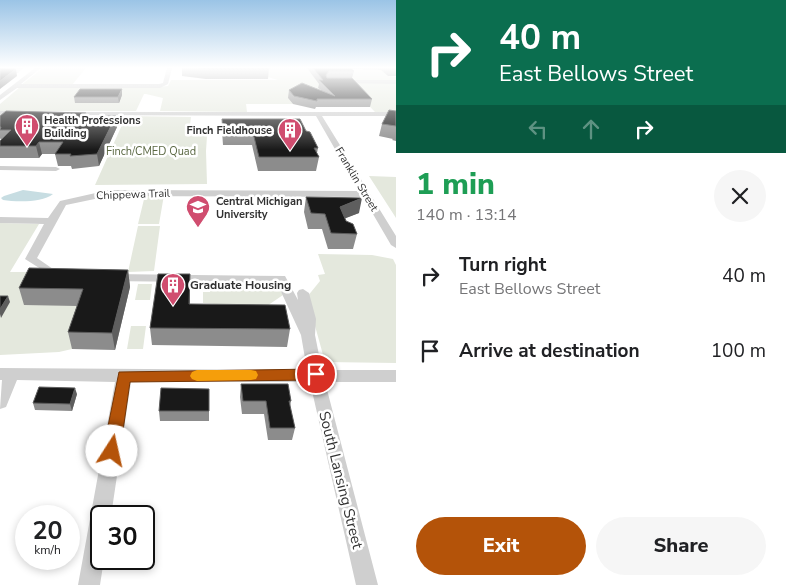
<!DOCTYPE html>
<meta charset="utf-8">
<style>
:root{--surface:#fff;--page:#f6f6f6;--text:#202124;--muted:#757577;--accent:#b45309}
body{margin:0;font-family:"Nunito Sans",sans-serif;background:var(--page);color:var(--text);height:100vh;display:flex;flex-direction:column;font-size:19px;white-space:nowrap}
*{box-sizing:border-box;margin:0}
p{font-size:16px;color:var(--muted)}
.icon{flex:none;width:28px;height:28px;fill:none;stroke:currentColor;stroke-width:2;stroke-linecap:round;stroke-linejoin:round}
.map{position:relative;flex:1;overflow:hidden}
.drawer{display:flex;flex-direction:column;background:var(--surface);width:390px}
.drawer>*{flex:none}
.banner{background:#0b6e4f;color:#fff;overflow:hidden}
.speed{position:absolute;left:15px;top:505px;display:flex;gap:10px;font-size:25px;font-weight:700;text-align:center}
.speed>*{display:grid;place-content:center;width:65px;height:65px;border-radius:50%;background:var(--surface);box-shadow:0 2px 8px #0003;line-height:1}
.speed small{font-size:12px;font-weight:400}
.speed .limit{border:2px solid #111;border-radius:8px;background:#fff;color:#111}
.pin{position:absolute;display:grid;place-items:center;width:42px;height:42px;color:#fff;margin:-21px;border:2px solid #fff;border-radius:50%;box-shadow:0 1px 5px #0007}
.me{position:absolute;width:55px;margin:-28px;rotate:10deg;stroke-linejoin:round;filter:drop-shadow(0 0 4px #0008)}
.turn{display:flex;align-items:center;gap:18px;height:105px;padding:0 20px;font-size:22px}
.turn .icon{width:65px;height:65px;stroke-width:2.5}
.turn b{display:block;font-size:35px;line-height:42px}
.lanes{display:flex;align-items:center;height:48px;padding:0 20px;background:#0003;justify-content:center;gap:25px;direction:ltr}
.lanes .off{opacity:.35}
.round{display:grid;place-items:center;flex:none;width:52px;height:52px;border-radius:26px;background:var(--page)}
.summary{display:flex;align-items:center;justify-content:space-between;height:85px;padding:0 20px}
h1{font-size:30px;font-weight:800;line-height:38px;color:#1e9e55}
.button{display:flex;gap:10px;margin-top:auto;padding:10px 20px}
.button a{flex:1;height:58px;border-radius:30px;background:var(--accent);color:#fff;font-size:20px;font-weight:800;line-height:58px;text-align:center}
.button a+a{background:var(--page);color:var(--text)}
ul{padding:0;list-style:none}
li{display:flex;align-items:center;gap:15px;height:75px;padding:0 20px}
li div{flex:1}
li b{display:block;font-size:19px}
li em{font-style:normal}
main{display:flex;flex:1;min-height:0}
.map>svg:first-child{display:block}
.green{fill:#e4e8dd}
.water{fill:#c7dde2}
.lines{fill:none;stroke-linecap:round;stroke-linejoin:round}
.minor{fill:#cfcfcf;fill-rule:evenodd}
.wall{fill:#8c8c8c}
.shaded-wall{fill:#5e5e5e}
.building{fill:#191919;stroke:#5e5e5e}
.route{fill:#b45309;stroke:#753606}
.slow{fill:#f59e0b}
.labels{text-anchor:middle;stroke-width:5;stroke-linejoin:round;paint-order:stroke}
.far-poi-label{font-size:11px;font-weight:bold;fill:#323232;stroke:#fff;text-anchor:start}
.far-park-label{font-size:11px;fill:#5c6944;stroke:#fff}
.far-street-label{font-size:11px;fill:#323232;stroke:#fff}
.poi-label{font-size:12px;font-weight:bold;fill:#323232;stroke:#fff;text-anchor:start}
.near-street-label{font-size:15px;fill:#323232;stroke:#fff}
</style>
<main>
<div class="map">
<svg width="396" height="585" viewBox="0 0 396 585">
<rect width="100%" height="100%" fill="#fff"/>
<path class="green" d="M43 68H86L72 85H21Z
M237 68H306L310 71 347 68 382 70 388 76 396 77V112H375L352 88 288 98 293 104H246L247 112 160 111 163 98 146 94H144L136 111H0V104L20 87H157L168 86 171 80H278Z
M126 116 191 117 190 125 198 136H207L206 151 207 184 95 185Z
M369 176 396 177V218Z
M145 195H164L159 224H138Z
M0 223 39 224 10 272H44L87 306 72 349 59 352 0 355Z
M138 226H160L154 271 128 272Z
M318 254 372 255 393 259 396 265V363L325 362 307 297 320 281 318 275 325 274Z
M138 284H152L150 300H135Z
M210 284H271L280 290 283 295 252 316H216L215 304 203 303V292H210Z
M131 326H146L143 349H127Z"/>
<path class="water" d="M23 190 53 194C42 203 16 202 3 200L1 198 4 196Z"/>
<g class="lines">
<path class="minor" d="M17 68H23L18 73H14Z
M35 68H41L21 84H159L163 83 167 68H172L168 84 160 88H17L0 100V95Z
M339 80H396V84L337 83Z
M0 111H21L24 113 21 115H0Z
M67 112H396V116H322L396 236V248L391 245 363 197 109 196 66 205 37 258 66 278 60 282 50 280 44 271 25 259 44 224 0 223V217L48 218 60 201 109 190 359 191 316 116 69 115 67 114Z
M0 166 56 167 60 169 56 171 0 170Z
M112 274 285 276 298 300 297 293 299 290 303 289 309 293 316 319 315 335 322 370H396V382H325L378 585H356L310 382H131L111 516H101V559H104L100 585H78L115 382 17 380 6 407 0 409 2 380H0V368L307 370 301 335 277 283 108 281 106 278 108 275Z"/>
</g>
<path class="wall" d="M182 68H269L268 79H206L182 76Z
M307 68H396V76H388L381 70 353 69 354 71 352 78H347L372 99 370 107H316L315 109 293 104 288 98 289 90H321L318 88 319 84Z
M122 95 119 103H75L74 97Z
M396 111V141L392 140 393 139 379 136 382 124Z
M86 113 87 120 116 116 117 127 99 166 72 169 71 166H58L55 154H42L39 158H0V141L1 140 0 138V116Z
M222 119 306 131 318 148 317 153 319 157 316 171H258L252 145H223L222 131Z
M306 197 359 213 345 218 346 221 357 234 353 249H328L322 229H308L304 212Z
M128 270 130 287 115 350 72 349 68 332 77 306 24 305 19 288Z
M190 274V304L290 329 287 347 152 345 150 328Z
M241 384 291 401 290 407 295 428 292 440H268L264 414H242L240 397Z
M77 394 72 411 35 410 33 403Z
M159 411H209V421H160Z"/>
<path class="shaded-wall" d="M16 69 17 76 0 89V81Z
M122 89V95L119 103 118 97Z
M86 113 88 124 80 122Z
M116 116 117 127 99 166 97 154Z
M39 142 42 154 39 158 36 146Z
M362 198 359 213 336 222 340 207Z
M128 270 130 287 115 350 112 333Z
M190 274V291L189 321V304Z
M8 296 10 302 1 318 0 314V309Z
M75 388 77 394 72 411 70 404Z"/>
<path class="building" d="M0 68H3L16 69 0 81Z
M199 68H269V69H206Z
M313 68H351L354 71H329L326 75 327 78H352L372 99H317V101L294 96 289 90 302 83 335 96 319 80H323Z
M80 89H122L118 97H74Z
M389 110 396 111V126L382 124Z
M6 111 86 113 80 122 104 116H116L97 154 70 156 71 154H55L63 142H39L36 146H0V141L11 130H0L1 127H0V116Z
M222 119H300L306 131 310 132 318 148H314L319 157H259L253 133H223Z
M306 197 362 198 340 207 346 221 353 224 357 234 331 233 325 214 311 213Z
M29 268 128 270 112 333 68 332 83 289 19 288Z
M158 274H190L189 304 285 305 290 329 150 328Z
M0 296H8L0 309Z
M241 384H288L291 401H289L295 428H270L266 401H243Z
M39 387 75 388 70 404 33 403Z
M161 388 209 389V411H159Z"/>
<linearGradient id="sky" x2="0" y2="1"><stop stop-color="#9bc4e6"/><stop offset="0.45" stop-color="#fff"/><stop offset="1" stop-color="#fff" stop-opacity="0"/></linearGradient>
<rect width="396" height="150" fill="url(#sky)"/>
<path class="route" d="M316 369 321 371 323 374 321 378 316 380 130 382 120 451 117 456 112 458 106 456 103 451 119 372Z"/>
<path class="slow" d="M197 370H251L256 371 258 375 256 379 251 380 197 381 192 379 190 376 192 372Z"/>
<defs>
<g id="building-pin" transform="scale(1.25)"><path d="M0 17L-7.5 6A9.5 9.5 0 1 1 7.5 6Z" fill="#d04d6f" stroke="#fff"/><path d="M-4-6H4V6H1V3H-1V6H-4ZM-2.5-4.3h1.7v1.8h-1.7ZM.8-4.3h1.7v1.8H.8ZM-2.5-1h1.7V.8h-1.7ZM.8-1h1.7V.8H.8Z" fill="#fff"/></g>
<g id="university-pin" transform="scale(1.25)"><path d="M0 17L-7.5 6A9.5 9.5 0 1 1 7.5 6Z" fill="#d04d6f" stroke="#fff"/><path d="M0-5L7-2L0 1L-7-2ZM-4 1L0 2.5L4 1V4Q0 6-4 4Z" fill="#fff"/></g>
</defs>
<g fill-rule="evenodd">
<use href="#building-pin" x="27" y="126"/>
<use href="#building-pin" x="290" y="130"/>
<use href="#university-pin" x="198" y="207"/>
<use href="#building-pin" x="173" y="285"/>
</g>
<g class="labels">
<g class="far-poi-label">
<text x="44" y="124">Health Professions<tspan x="44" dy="13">Building</tspan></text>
<text x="272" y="134" text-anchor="end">Finch Fieldhouse</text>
<text x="216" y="205">Central Michigan<tspan x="216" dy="13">University</tspan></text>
</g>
<g class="far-park-label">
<text x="151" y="155">Finch/CMED Quad</text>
</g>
<g class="far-street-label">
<text transform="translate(357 179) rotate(59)" y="4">Franklin Street</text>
<text transform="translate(133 194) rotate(-2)" y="4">Chippewa Trail</text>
</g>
<g class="poi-label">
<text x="190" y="289">Graduate Housing</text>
</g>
<g class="near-street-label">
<text transform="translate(341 480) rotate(76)" y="5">South Lansing Street</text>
</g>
</g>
</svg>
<div class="speed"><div>20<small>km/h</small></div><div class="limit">30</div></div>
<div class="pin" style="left:316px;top:374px;background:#d93025"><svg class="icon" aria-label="arrive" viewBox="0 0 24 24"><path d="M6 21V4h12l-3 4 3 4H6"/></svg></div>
<svg class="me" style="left:112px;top:451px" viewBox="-20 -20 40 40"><circle r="19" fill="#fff"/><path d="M0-13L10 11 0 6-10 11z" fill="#b45309"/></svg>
</div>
<section class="drawer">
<div class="banner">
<div class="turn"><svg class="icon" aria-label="right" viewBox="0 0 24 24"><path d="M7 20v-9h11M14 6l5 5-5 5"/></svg><div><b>40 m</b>East Bellows Street</div></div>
<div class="lanes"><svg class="icon off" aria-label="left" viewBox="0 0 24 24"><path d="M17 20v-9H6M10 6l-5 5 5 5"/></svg><svg class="icon off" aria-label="ahead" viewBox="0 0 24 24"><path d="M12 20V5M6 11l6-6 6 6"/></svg><svg class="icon" aria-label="right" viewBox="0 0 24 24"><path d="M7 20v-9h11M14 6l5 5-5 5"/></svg></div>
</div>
<div class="summary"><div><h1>1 min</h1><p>140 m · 13:14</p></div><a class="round"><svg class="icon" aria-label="close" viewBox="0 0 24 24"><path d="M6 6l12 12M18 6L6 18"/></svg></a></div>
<ul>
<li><svg class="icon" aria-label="right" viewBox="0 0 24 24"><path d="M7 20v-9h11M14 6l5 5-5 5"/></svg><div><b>Turn right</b><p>East Bellows Street</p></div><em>40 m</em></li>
<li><svg class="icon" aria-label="arrive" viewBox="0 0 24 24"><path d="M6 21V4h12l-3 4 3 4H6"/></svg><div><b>Arrive at destination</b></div><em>100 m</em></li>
</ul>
<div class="button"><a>Exit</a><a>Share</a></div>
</section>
</main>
